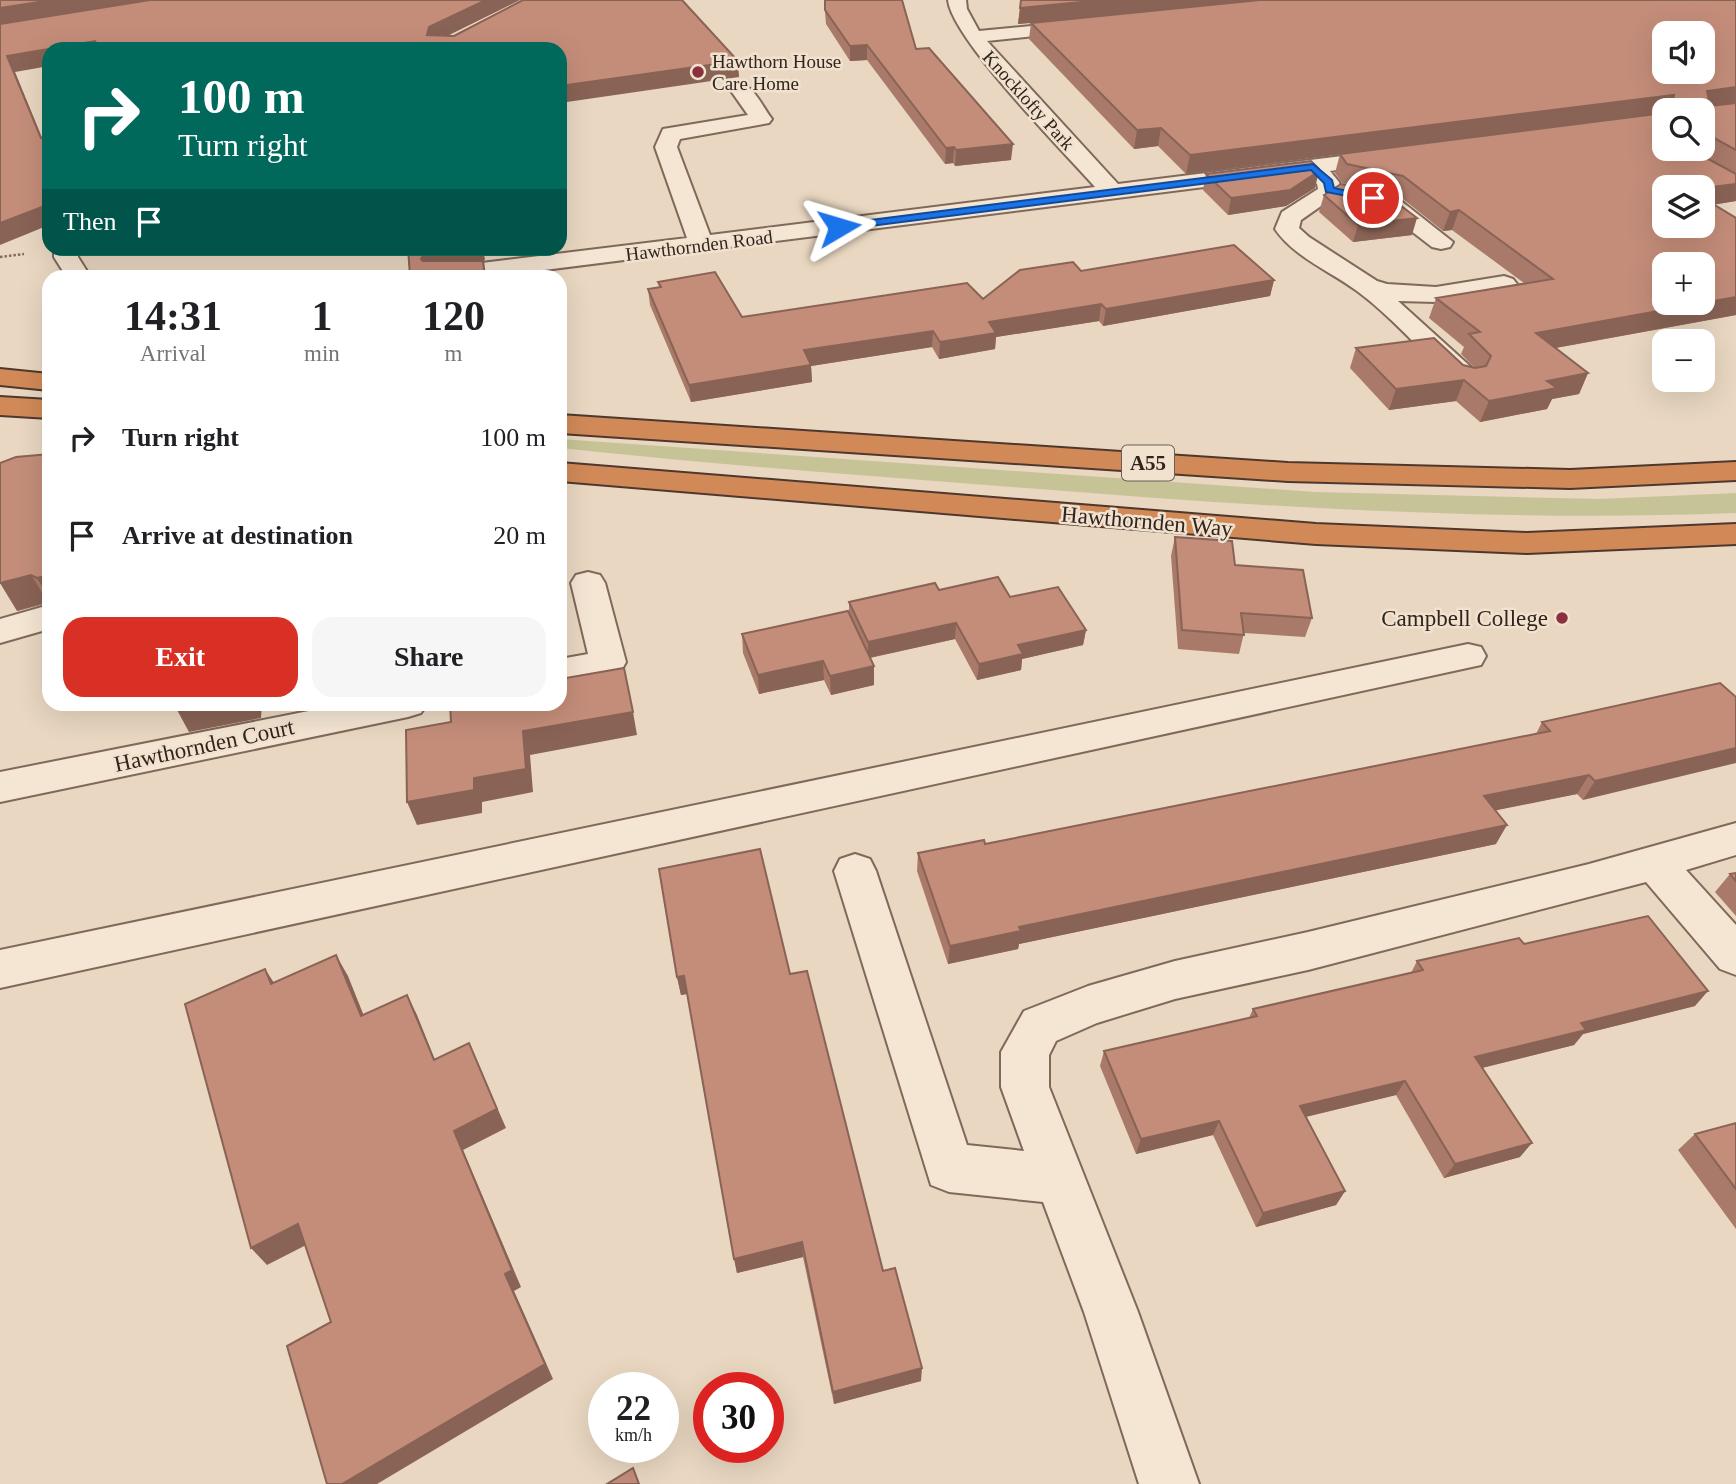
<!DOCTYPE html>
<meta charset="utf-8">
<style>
:root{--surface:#fff;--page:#f6f6f6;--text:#202124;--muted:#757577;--accent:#d93025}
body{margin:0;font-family:"Times New Roman",serif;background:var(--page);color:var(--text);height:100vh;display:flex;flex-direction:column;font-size:26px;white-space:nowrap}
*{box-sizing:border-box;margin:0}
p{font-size:23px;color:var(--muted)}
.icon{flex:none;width:38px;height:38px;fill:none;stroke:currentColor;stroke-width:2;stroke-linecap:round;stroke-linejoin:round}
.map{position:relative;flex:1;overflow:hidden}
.panel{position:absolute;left:42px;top:270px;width:525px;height:441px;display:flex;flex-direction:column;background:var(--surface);border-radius:21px;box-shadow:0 7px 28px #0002}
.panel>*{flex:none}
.banner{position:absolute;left:42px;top:42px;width:525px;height:214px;border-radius:21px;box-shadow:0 7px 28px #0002;background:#00695c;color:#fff;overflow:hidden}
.controls{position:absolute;left:1652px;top:21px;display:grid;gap:14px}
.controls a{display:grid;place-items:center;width:63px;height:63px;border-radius:14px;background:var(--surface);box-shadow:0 7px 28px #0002;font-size:35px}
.speed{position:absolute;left:588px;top:1372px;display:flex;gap:14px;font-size:35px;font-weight:700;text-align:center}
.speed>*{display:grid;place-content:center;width:91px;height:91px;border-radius:50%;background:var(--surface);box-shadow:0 7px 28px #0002;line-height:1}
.speed small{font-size:18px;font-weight:400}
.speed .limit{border:10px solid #d22;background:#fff;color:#111}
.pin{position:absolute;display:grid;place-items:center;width:60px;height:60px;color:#fff;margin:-30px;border:4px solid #fff;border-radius:50%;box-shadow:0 2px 7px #0007}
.me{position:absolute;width:77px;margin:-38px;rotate:83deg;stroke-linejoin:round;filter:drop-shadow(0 0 5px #0008)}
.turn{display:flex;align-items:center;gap:24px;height:147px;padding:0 21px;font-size:32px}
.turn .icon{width:91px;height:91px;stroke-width:2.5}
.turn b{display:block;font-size:49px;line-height:60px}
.then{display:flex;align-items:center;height:66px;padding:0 21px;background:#0003;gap:14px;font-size:26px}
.eta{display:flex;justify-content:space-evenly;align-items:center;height:119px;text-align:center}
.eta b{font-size:42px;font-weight:700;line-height:49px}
.primary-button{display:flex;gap:14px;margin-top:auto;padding:14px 21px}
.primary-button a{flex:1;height:80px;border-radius:21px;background:var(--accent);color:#fff;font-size:28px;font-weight:700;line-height:80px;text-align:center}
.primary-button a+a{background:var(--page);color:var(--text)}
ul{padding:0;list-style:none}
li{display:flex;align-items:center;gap:21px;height:98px;padding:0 21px}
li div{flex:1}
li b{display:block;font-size:26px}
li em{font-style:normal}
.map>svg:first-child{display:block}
.green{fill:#c6c496}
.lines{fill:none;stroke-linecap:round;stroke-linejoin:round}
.minor-casing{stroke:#80695a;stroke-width:4}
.highway-casing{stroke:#4e382e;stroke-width:4}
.path{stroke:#80695a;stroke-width:2.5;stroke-dasharray:2.5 2;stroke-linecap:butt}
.minor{fill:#f5e5d3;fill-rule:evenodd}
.highway{fill:#d28958;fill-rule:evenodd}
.wall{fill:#a97969}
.shaded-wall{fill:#896355}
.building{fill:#c48d7a;stroke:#896355;stroke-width:2;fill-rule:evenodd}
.route{fill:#1a73e8;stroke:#114b97;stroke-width:2}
.poi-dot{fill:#8a303e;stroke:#f1e2cf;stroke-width:2.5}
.labels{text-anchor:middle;stroke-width:5;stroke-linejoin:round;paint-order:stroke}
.far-poi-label{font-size:19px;fill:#32241d;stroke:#f1e2cf;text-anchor:start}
.far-street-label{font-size:19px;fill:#32241d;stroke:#f1e2cf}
.shield{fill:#f1e2cf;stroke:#6b5d52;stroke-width:2}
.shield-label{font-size:21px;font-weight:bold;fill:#32241d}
.street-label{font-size:23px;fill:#32241d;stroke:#f1e2cf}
.poi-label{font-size:23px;fill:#32241d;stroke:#f1e2cf;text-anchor:end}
</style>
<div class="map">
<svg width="1736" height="1484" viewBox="0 0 1736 1484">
<rect width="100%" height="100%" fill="#e9d7c1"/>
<path class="green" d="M560 439 1315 492 1599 499 1736 493V513C1499 522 1263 507 1026 488 871 476 715 465 560 448Z"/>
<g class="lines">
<g class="minor-casing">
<path id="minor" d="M948 0H966L967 9 979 31 1082 21 1088 22 1091 26 1082 31 987 41 1118 184 1390 150 1398 152 1401 157 1398 162 1330 171 1339 182 1341 192 1301 220 1299 228 1309 237 1377 281 1387 284 1436 287 1504 276 1513 279 1517 284 1513 289 1504 292 1436 302 1398 301 1472 368 1476 374 1472 380 1462 382 1452 380C1421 351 1391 316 1357 291 1330 271 1294 257 1275 229L1282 212 1318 189 1317 184 1307 174 497 276H428L432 271 441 268 687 238 655 147 663 129 748 115 729 88 732 84C750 79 760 102 769 115L772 119 769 123 680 139 677 147 710 235 1095 187C1064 152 952 39 948 0Z
M1370 190 1396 197 1453 242 1450 247 1441 249 1432 247 1380 207 1362 202 1358 197 1362 192Z
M54 248H78V257L90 276H66L54 257Z
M588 572 600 575 605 583 626 662 621 671 560 685V659L588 654 571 583 576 575Z
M49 605V629L0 643V619Z
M1468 644 1481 647 1486 656 1481 665 0 988V950Z
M344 704H427L421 713 408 717 0 802V772Z
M1736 823V855L1686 870 1736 925V975L1720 969 1646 882 1308 970 1175 999 1097 1023 1056 1041 1049 1055V1087L1138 1312 1199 1484H1139L1084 1312 1043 1202 949 1192 931 1185 834 871 840 859 855 854 870 859 876 871 967 1145 1024 1151 1001 1087V1052L1024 1011 1088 986 1175 961 1308 932 1589 864Z"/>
</g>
<g class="highway-casing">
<path id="highway" d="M0 369 49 374V390L0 385Z
M0 397 49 400V418L0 415Z
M560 415 1288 463 1570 470 1736 462V480L1570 488 1288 481 560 433Z
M560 463 1316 524 1527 533 1736 524V544L1527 553 1316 544 560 481Z"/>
</g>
<path class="path" d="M0 257 24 254"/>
<use href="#minor" class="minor"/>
<use href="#highway" class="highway"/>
</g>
<path class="wall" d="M824 0H902L916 49 1011 160 955 166 953 163 945 164 867 60 850 61 826 24Z
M1021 0H1736V174L1691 149H1703V110H1664V149L1736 174V201L1713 205 1736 315 1556 348 1588 373 1579 394 1552 399 1547 409 1480 422 1456 401 1389 410 1350 368 1356 348 1475 368 1461 354 1464 347 1429 318 1436 298 1524 283 1452 230 1443 231 1398 195 1342 183 1335 173 1340 154 1397 147 1186 174 1158 146 1134 149 1029 39 1031 23 1018 24Z
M1206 174 1315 188 1286 206 1228 215 1203 190Z
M1324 195 1412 235 1353 242 1319 212Z
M1081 271 1274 280 1270 296 1103 326 1099 321 996 337 995 349 939 359 932 347 811 366 812 382 691 402 650 305 648 289 659 287 658 282 742 317 983 299Z
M49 454V603L17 611Z
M1175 537 1235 565 1312 618 1305 637 1244 633 1239 654 1178 649 1171 556Z
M939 590 1010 597 1086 630 1083 645 1022 659 1021 670 977 680 955 639 870 658 874 685 831 695 824 680 759 694 743 653 742 634 849 614V602Z
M1720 683 1583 800 1577 794 1495 810 1496 844 1019 944 1018 949 948 964 917 871 918 853 985 844 1536 734 1542 722Z
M1736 873V916L1715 892 1730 874Z
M1524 944 1695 1006 1583 1034 1574 1045 1482 1068 1520 1157 1444 1178 1396 1095 1306 1117 1345 1191 1336 1205 1256 1227 1213 1135 1136 1154 1100 1066 1104 1051 1249 1018 1253 1009 1411 973 1417 961Z
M790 974 883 1271 921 1381 834 1404 803 1257 737 1273 687 994 681 995 677 977Z
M1736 1123V1229L1678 1150 1695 1134Z"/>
<path class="shaded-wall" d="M52 0H152L0 24V8Z
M486 0H520L433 43 427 35 429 27Z
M1102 0H1262L1018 24 1020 8Z
M95 41 98 49H50Z
M867 45V60L850 61V46Z
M49 49V66L15 72 49 155 7 56Z
M738 61 739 77 560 103V86Z
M1736 87V103L1699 108 1707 91Z
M1674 95 1667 110H1664V113L1186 174 1190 155Z
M1161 128 1158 146 1134 149 1137 130Z
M1013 144 1011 160 955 166 956 150Z
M954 147 953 163 945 164 946 148Z
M1319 171 1315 188 1286 206 1228 215 1231 198Z
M1736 184V201L1703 206V188Z
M47 205 49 208V225L0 245V223Z
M1459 210 1452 230 1443 231 1450 212Z
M1417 218 1412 235 1353 242 1358 225Z
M435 248H483L485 260 440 266 425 276 421 259 425 252Z
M1274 280 1270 296 1103 326 1106 309Z
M1736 297V315L1527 353 1536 333Z
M1101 304 1099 321 996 337 995 349 939 359 940 342 989 322Z
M933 331 932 347 811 366 812 382 691 402 689 385 804 350Z
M1588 373 1579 394 1552 399 1547 409 1480 422 1489 401 1547 381Z
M1464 380 1456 401 1389 410 1396 389Z
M31 575 48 602 17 611 0 583Z
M49 575V598L37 578Z
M956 623 955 639 868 658V642Z
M1086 630 1083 645 1022 659 1021 670 977 680 979 664 1018 645Z
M823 661 824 680 759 694 758 675Z
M874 666V685L831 695 830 676Z
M200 704H262L261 718 189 732 176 708Z
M633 712 637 735 530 755 533 792 482 802V813L417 825 407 802 474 778 523 731Z
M1736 748V763L1583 800 1595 781Z
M1589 775 1577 794 1473 815 1484 796Z
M1507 825 1496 844 1019 944 1018 949 948 964 950 946 1019 927Z
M336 955 348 976 372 1036 361 1016Z
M265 969 278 989 271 984Z
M684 976 687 994 681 995 677 977Z
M1708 991 1695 1006 1583 1034 1574 1045 1465 1072 1475 1057 1581 1023Z
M407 995 417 1015 443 1080 434 1060Z
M469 1043 506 1128 463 1150 521 1287 514 1291 553 1379 377 1484H342L505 1274 454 1131Z
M1405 1081 1396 1095 1292 1120 1300 1106Z
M1219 1121 1213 1135 1136 1154 1141 1139Z
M1532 1143 1520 1157 1444 1178 1455 1164Z
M1345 1191 1336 1205 1256 1227 1263 1213Z
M298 1224 312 1242 267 1265 251 1248Z
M802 1242 803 1257 737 1273 734 1259Z
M922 1368 921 1381 834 1404 833 1392Z"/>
<path class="building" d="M0 0H52L0 8Z
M150 0H486L429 27 427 35 454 36 523 0H682L738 61 560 86V49H100L95 41 7 56 41 138 49 136V205H47L0 223V24Z
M825 0H902L916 49 929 48 1013 144 956 150 954 147 946 148 867 45 850 46 825 10Z
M1021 0H1102L1020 8Z
M1260 0H1736V87L1707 91 1710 106 1736 103V150L1703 132V110H1672L1674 95 1190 155 1161 128 1137 130 1031 23ZM1664 33H1703V72H1664Z
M1664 113V149H1690L1736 174V184L1703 188V187H1664V226H1703V198L1736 218V297L1536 333 1588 373 1547 381 1557 388 1489 401 1464 380 1396 389 1356 348 1434 338 1463 365 1475 368 1486 366 1491 356 1469 334 1480 332 1436 298 1553 279 1459 210 1450 212 1403 176 1347 164 1340 154ZM1664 264H1703V303H1664Z
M1311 161 1319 169V171L1290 190 1231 198 1206 174Z
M1341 184 1384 193 1417 218 1358 225 1324 195Z
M1234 245 1274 280 1106 309 1101 304 989 322 996 333 940 342 933 331 804 350 811 365 689 385 648 289 661 287 658 282 715 272 742 317 967 283 983 299 1020 270 1073 262 1081 271Z
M408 248H435L425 252 421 259 423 261H483L485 276H410Z
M49 454V575L37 578 31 575 0 583V463L16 457Z
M1175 537 1232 541 1235 565 1303 570 1312 618 1241 613 1244 635 1182 630Z
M998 577 1010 597 1058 587 1086 630 1018 645 1023 654 979 664 956 623 868 642 849 602 935 583 939 590Z
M848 611 874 666 830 676 823 661 758 675 742 634Z
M624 668 633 712 523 731 526 769 474 778V790L407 802 406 730 451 722 450 704H560V679Z
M1720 683 1736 697V748L1595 781 1589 775 1484 796 1507 825 1019 927 1021 931 950 946 918 853 984 840 985 844 1550 731 1542 722Z
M176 704H200L176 708Z
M760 849 790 974 807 971 883 1271 895 1268 922 1368 833 1392 802 1242 734 1259 684 976 677 977 659 869Z
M1736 873V881L1730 874Z
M1648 916 1708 991 1581 1023 1586 1030 1475 1057 1532 1143 1455 1164 1405 1081 1300 1106 1345 1191 1263 1213 1219 1121 1141 1139 1104 1051 1257 1016 1253 1009 1423 970 1417 961 1519 938 1524 944Z
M336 955 361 1016 407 995 434 1060 469 1043 497 1109 454 1131 512 1270 505 1274 545 1364 342 1484H327L287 1346 331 1322 298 1224 251 1248 185 1004 265 969 271 984Z
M1736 1123V1189L1695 1134Z
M633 1468 639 1484H607Z"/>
<path class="route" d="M1313 164 1332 180 1334 188 1378 198 1373 201 1326 192 1324 183 1311 170 839 230 834 227 839 224Z"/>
<g class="poi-dot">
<circle cx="698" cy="72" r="7"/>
<circle cx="1562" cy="618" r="7"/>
</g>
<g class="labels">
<g class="far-poi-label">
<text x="712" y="68">Hawthorn House<tspan x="712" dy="22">Care Home</tspan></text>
</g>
<g class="far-street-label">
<text transform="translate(1029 100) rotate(48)" y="7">Knocklofty Park</text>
<text transform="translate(699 245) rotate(-7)" y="7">Hawthornden Road</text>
</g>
<rect class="shield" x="1122" y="445.5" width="52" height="35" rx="5"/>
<g class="shield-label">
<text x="1148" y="470">A55</text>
</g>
<g class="street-label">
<text transform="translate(1147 521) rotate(5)" y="8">Hawthornden Way</text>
<text transform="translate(204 745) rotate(-12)" y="8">Hawthornden Court</text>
</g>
<g class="poi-label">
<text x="1548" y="626">Campbell College</text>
</g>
</g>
</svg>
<div class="controls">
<a><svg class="icon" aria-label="sound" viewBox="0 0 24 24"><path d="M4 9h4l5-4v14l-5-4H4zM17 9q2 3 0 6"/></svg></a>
<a><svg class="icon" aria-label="search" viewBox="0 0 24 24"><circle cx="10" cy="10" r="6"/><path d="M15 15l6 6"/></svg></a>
<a><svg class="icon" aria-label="layers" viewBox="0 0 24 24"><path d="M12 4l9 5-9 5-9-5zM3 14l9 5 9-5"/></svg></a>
<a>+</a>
<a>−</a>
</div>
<div class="speed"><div>22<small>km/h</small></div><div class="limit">30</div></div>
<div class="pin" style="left:1373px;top:198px;background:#d93025"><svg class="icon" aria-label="arrive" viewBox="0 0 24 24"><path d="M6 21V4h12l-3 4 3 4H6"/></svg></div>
<svg class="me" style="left:839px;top:227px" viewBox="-20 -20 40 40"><path d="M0-17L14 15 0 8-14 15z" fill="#1a73e8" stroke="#fff" stroke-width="4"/></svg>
<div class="banner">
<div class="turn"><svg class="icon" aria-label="right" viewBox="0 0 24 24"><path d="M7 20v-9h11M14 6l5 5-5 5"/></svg><div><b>100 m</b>Turn right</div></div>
<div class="then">Then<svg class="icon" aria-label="arrive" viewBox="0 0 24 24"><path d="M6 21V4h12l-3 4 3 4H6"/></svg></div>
</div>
<section class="panel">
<div class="eta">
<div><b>14:31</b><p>Arrival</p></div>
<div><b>1</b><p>min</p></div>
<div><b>120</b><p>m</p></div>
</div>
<ul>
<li><svg class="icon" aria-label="right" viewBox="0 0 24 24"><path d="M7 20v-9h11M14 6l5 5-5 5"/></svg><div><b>Turn right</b></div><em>100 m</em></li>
<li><svg class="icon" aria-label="arrive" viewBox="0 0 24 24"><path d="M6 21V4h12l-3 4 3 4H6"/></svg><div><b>Arrive at destination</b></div><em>20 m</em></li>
</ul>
<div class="primary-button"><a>Exit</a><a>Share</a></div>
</section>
</div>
